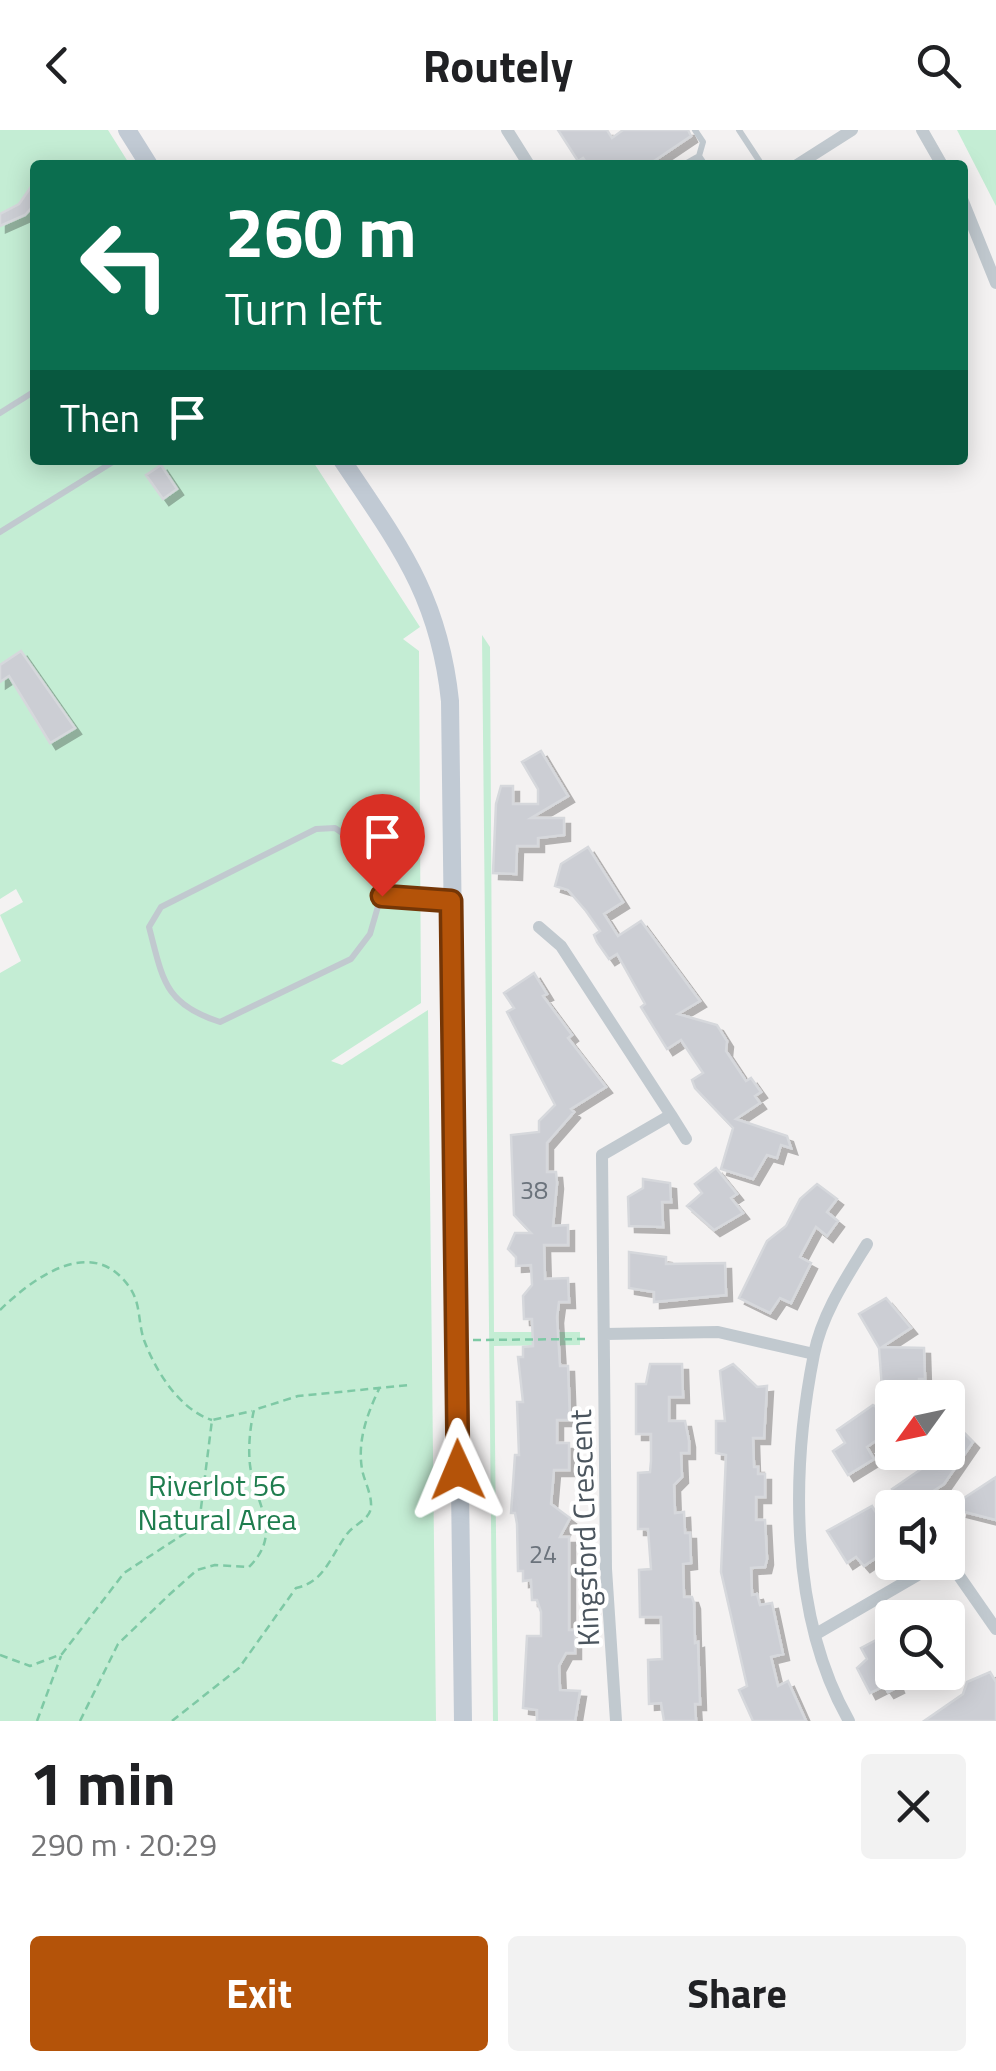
<!DOCTYPE html>
<meta charset="utf-8">
<style>
:root{--surface:#fff;--page:#f2f2f2;--text:#202124;--muted:#757577;--accent:#b45309}
body{margin:0;font-family:"Titillium Web",sans-serif;background:var(--page);color:var(--text);height:100vh;display:flex;flex-direction:column;font-size:38px;white-space:nowrap}
*{box-sizing:border-box;margin:0}
p{font-size:32px;color:var(--muted)}
.icon{flex:none;width:55px;height:55px;fill:none;stroke:currentColor;stroke-width:2;stroke-linecap:round;stroke-linejoin:round}
.map{position:relative;height:1591px;overflow:hidden}
.sheet{display:flex;flex-direction:column;background:var(--surface);flex:1}
.sheet>*{flex:none}
.guide{position:absolute;left:30px;top:30px;width:938px;height:305px;border-radius:10px;box-shadow:0 5px 25px #0003;background:#0b6e4f;color:#fff;overflow:hidden}
.needle{width:65px;rotate:237deg}
.buttons{position:absolute;left:875px;top:1250px;display:grid;gap:20px}
.buttons a{display:grid;place-items:center;width:90px;height:90px;border-radius:10px;background:var(--surface);box-shadow:0 5px 25px #0003;font-size:50px}
.pin{position:absolute;display:grid;place-items:center;width:85px;height:85px;color:#fff;margin:-102px -42px;border-radius:50% 50% 50% 0;rotate:-45deg;box-shadow:0 0 10px #0007}
.pin .icon{rotate:45deg}
.me{position:absolute;width:110px;margin:-55px;rotate:359deg;stroke-linejoin:round;filter:drop-shadow(0 0 8px #0008)}
.turn{display:flex;align-items:center;gap:35px;height:210px;padding:0 30px;font-size:45px}
.turn .icon{width:130px;height:130px;stroke-width:2.5}
.turn b{display:block;font-size:70px;line-height:85px}
.then{display:flex;align-items:center;height:95px;padding:0 30px;background:#0003;gap:20px;font-size:38px}
.round{display:grid;place-items:center;flex:none;width:105px;height:105px;border-radius:10px;background:var(--page)}
.summary{display:flex;align-items:center;justify-content:space-between;height:170px;padding:0 30px}
h1{font-size:60px;font-weight:700;line-height:75px}
.primary-button{display:flex;gap:20px;margin-top:auto;padding:20px 30px}
.primary-button a{flex:1;height:115px;border-radius:10px;background:var(--accent);color:#fff;font-size:40px;font-weight:700;line-height:115px;text-align:center}
.primary-button a+a{background:var(--page);color:var(--text)}
header{display:flex;justify-content:space-between;align-items:center;height:130px;padding:0 30px;background:var(--surface);font-size:45px;font-weight:700}
.map>svg:first-child{display:block}
.green{fill:#c4edd4}
.building{fill:#ccced4;stroke:#d6d8dc;stroke-width:2.5;filter:url(#shadow)}
.lines{fill:none;stroke-linecap:round;stroke-linejoin:round}
.path{stroke:#7ec9a5;stroke-width:2.5;stroke-dasharray:8 5;stroke-linecap:butt}
.lane{stroke:#c1c9cf;stroke-width:6}
.street{stroke:#c1c9cf;stroke-width:12}
.secondary{stroke:#c1cad4;stroke-width:18}
.route-casing{stroke:#753606;stroke-width:25}
.route{stroke:#b45309;stroke-width:18}
.labels{text-anchor:middle;stroke-width:8;stroke-linejoin:round;paint-order:stroke}
.number-label{font-size:25px;fill:#6b737c}
.park-label{font-size:30px;fill:#1e7d4e;stroke:#fff}
.street-label{font-size:30px;fill:#4b555e;stroke:#fff}
</style>
<header><svg class="icon" aria-label="back" viewBox="0 0 24 24"><path d="M15 5l-7 7 7 7"/></svg>Routely<svg class="icon" aria-label="search" viewBox="0 0 24 24"><circle cx="10" cy="10" r="6"/><path d="M15 15l6 6"/></svg></header>
<div class="map">
<svg width="996" height="1591" viewBox="0 0 996 1591">
<defs>
<filter id="shadow"><feDropShadow dx="6" dy="6" stdDeviation="0" flood-color="#0004"/></filter>
</defs>
<rect width="100%" height="100%" fill="#f4f2f2"/>
<path class="green" d="M0 0H108L130 35H35V330H312L420 497 403 509 419 521 421 873 331 931 342 935 428 880 436 1591H0V843L21 831 0 785 23 772 16 759 0 769Z
M957 0H996V76Z
M482 505 490 517 494 1202H580V1215L494 1216 498 1591H493Z"/>
<path class="building" d="M558 0H607L612 8 623 0H688L691 6 648 35H588L583 28 578 31Z
M35 51V74L25 85 0 96V84L19 74Z
M161 335 177 359 163 369 146 345Z
M21 521 75 598 50 613 9 546 0 552V535Z
M541 621 568 666 531 688H564V705L538 708V716H517L516 744 493 743 496 674 501 656H513V674H538V659L522 632Z
M588 717 623 772 604 784 618 806 641 791 700 871 678 884 717 895 727 911 726 921 746 951 751 948 761 962 755 966 760 973 736 989 787 1006 791 1018 781 1015 777 1028 767 1025 753 1049 721 1039 733 998 695 958 692 950 703 943 681 910 667 919 641 877 645 874 617 824 609 829 597 812 594 805 600 801 586 781 568 760 555 756 561 734Z
M534 843 547 864 543 866 572 905 568 908 606 957 571 979 574 982 547 1013V1042H556L557 1053 553 1096 568 1095V1115H544L545 1149 568 1148 569 1172H559L557 1187 560 1236H568L570 1290H557V1313H569V1340H554L551 1374 570 1388 560 1407H569V1500H575V1523H566L559 1536 560 1560 580 1561 575 1591H537V1580L523 1578 527 1506H541V1482L537 1470H532L531 1450 523 1451V1441H518L517 1394 515 1383H511L515 1325H519L517 1272H523L518 1227H523V1217L533 1216 532 1189H524L523 1166 532 1155 531 1135 516 1136V1127L508 1119 515 1103H531L514 1085 511 1005 539 1002V991L555 975 507 882 514 878 504 863Z
M716 1038 737 1064 731 1068 743 1083 714 1100 687 1076 702 1063 695 1054Z
M643 1049 670 1053 671 1072H662L663 1097 629 1096 628 1067 643 1058Z
M817 1054 837 1069 827 1082 838 1091 827 1106 816 1097 800 1127 811 1133 791 1173 780 1168 770 1183 739 1168 767 1111 786 1096 800 1069Z
M629 1122 666 1127V1134L725 1133 726 1165 654 1172V1162L629 1158Z
M886 1168 911 1198 882 1217 924 1218 925 1249H919V1255L882 1258 879 1218 859 1184Z
M650 1234H682L683 1267H669V1291H685L689 1311V1323H681L682 1347 674 1355 675 1383 684 1382 685 1403H690L691 1433 683 1434 684 1467H692L694 1473 695 1513 698 1512 700 1574H695L696 1591H664L661 1573 649 1574 648 1530 662 1529 661 1487H640L639 1440 651 1439 648 1399H638V1343L650 1342 651 1331V1304H636V1254H646Z
M733 1234 757 1257 767 1256 764 1308H753L754 1337H758V1344H765V1367H756V1390H765L767 1429 765 1437 751 1438 752 1465 757 1464 760 1475 772 1473 783 1524 771 1527 778 1556 788 1551 806 1591H753L739 1560 747 1556 721 1442 726 1325 716 1323V1291H725L720 1241Z
M873 1275 892 1287V1303L889 1301 867 1317 874 1329 848 1345 833 1321 845 1313 837 1300Z
M959 1298 973 1312 944 1354 921 1369 924 1373 918 1378H892V1417L864 1436 856 1427 847 1433 827 1401 872 1376 875 1381 897 1367 892 1359 930 1333 920 1322H948Z
M996 1347V1390L961 1381 964 1368Z
M882 1507 887 1517 892 1514V1542L898 1557 888 1562 884 1556 870 1563 857 1538 867 1529 861 1518Z
M990 1542 996 1552V1591H924L963 1564 967 1552Z"/>
<g class="lines">
<path class="path" d="M0 1180C33 1148 93 1103 130 1158 141 1174 138 1193 144 1210 156 1242 180 1280 212 1290
M473 1210 587 1209
M0 1525 30 1536 62 1524 124 1443 199 1394 212 1290 252 1281
M37 1591 61 1526
M80 1591 118 1514 170 1464 197 1440 215 1435 249 1437C284 1402 255 1375 250 1335 248 1318 250 1297 254 1280L298 1266 410 1255
M172 1591 239 1538 296 1458C325 1452 331 1425 347 1404 354 1394 370 1390 371 1377 372 1364 364 1351 362 1339 357 1310 368 1282 380 1257"/>
<path class="lane" d="M695 0 703 12 699 26
M739 0 762 35
M683 35 699 26 705 35
M0 283 35 261
M0 402 116 330
M381 766 370 804 351 829 220 892C164 874 163 850 149 797L161 777 316 699 335 698 355 712 381 766 449 771"/>
<path class="street" d="M507 0 529 35
M922 0 942 35
M797 35 852 0
M962 69 996 153
M539 797 561 816 671 985
M605 1204 718 1202 814 1224
M948 1430 996 1499
M816 1504 940 1432
M616 1591 606 1439 602 1025 671 985 686 1009
M849 1591C789 1486 791 1339 814 1224 822 1184 846 1148 867 1114"/>
<path class="secondary" d="M127 0 149 35
M342 330C399 415 439 466 450 571L463 1591"/>
</g>
<g class="lines">
<g class="route-casing">
<path id="route" d="M382 766 451 771 458 1340"/>
</g>
<use href="#route" class="route"/>
</g>
<g class="labels">
<g class="number-label">
<text x="534" y="1069">38</text>
<text x="543" y="1433">24</text>
</g>
<g class="park-label">
<text x="217" y="1366">Riverlot 56<tspan x="217" dy="34">Natural Area</tspan></text>
</g>
<g class="street-label">
<text transform="translate(585 1398) rotate(-92)" y="10">Kingsford Crescent</text>
</g>
</g>
</svg>
<div class="buttons">
<a><svg class="needle" viewBox="-14 -14 28 28"><path d="M0-13l5 13h-10z" fill="#e53935"/><path d="M0 13l5-13h-10z" fill="#757577"/></svg></a>
<a><svg class="icon" aria-label="sound" viewBox="0 0 24 24"><path d="M4 9h4l5-4v14l-5-4H4zM17 9q2 3 0 6"/></svg></a>
<a><svg class="icon" aria-label="search" viewBox="0 0 24 24"><circle cx="10" cy="10" r="6"/><path d="M15 15l6 6"/></svg></a>
</div>
<div class="pin" style="left:382px;top:766px;background:#d93025"><svg class="icon" aria-label="arrive" viewBox="0 0 24 24"><path d="M6 21V4h12l-3 4 3 4H6"/></svg></div>
<svg class="me" style="left:458px;top:1340px" viewBox="-20 -20 40 40"><path d="M0-17L14 15 0 8-14 15z" fill="#b45309" stroke="#fff" stroke-width="4"/></svg>
<div class="guide">
<div class="turn"><svg class="icon" aria-label="left" viewBox="0 0 24 24"><path d="M17 20v-9H6M10 6l-5 5 5 5"/></svg><div><b>260 m</b>Turn left</div></div>
<div class="then">Then<svg class="icon" aria-label="arrive" viewBox="0 0 24 24"><path d="M6 21V4h12l-3 4 3 4H6"/></svg></div>
</div>
</div>
<section class="sheet">
<div class="summary"><div><h1>1 min</h1><p>290 m · 20:29</p></div><a class="round"><svg class="icon" aria-label="close" viewBox="0 0 24 24"><path d="M6 6l12 12M18 6L6 18"/></svg></a></div>
<div class="primary-button"><a>Exit</a><a>Share</a></div>
</section>
